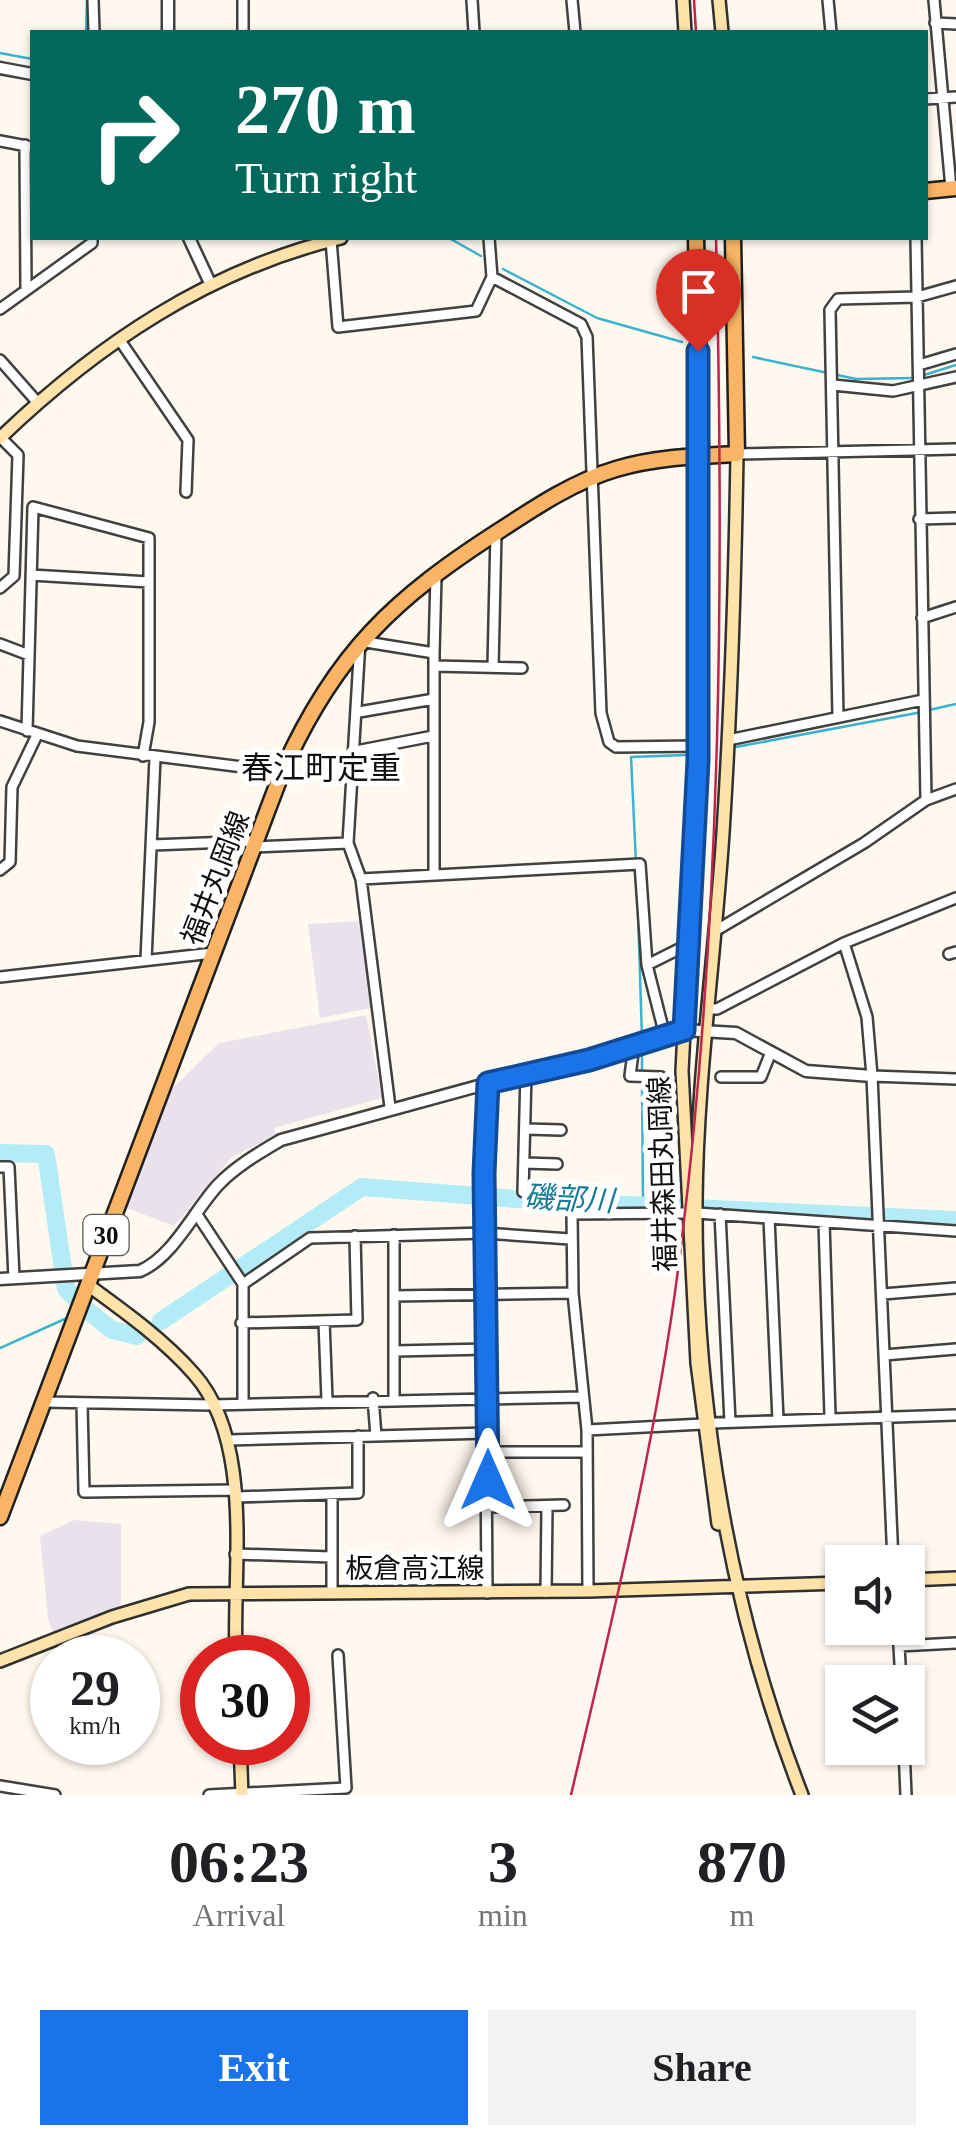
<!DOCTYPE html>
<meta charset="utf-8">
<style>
:root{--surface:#fff;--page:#f2f2f2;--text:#202124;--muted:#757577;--accent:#1a73e8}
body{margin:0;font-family:"Times New Roman","Noto Sans JP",serif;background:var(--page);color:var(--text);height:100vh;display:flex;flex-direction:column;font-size:38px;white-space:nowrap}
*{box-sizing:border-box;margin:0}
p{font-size:32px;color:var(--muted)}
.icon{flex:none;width:55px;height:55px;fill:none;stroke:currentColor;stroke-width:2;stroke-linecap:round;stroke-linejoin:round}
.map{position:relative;height:1795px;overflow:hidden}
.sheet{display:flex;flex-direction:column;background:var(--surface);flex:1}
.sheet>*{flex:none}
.guide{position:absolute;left:30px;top:30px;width:898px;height:210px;border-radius:0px;box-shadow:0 2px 8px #0004;background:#00695c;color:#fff;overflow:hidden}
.fabs{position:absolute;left:825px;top:1545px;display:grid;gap:20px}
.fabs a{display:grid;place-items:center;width:100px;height:100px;border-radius:0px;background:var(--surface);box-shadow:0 2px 8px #0004;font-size:50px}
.speed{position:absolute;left:30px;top:1635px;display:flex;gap:20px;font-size:50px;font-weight:700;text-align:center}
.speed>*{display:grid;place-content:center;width:130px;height:130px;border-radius:50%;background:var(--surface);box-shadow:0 2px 8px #0004;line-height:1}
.speed small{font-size:25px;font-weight:400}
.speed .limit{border:15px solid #d22;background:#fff;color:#111}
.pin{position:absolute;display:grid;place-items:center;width:85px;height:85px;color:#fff;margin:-102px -42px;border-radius:50% 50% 50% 0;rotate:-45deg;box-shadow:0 0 10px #0007}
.pin .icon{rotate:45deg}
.me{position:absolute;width:110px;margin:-55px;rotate:0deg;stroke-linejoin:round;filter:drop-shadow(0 0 8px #0008)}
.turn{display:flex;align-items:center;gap:35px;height:210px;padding:0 40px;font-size:45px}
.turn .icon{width:130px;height:130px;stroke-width:2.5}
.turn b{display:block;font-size:70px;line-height:85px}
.eta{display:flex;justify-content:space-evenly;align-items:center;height:170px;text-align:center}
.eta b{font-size:60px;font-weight:700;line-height:70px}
.button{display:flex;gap:20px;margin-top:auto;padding:20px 40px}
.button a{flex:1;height:115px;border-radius:0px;background:var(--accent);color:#fff;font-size:40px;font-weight:700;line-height:115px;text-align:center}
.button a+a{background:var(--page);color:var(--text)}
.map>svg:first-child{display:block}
.industrial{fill:#e9e2ed}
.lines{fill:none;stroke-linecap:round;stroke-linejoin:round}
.stream{stroke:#3ab3ce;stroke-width:2.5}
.river{stroke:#b3ecf6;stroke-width:18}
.minor-casing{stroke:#414141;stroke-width:14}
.tertiary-casing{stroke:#414141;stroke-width:15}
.secondary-casing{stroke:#303030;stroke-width:16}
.primary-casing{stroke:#1f1f1f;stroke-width:19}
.minor{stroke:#fff;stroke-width:9}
.tertiary{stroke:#fff;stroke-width:10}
.secondary{stroke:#ffe3aa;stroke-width:11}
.primary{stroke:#f9b565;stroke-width:14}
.rail{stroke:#bf254d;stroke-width:2.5}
.route-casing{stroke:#114b97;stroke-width:25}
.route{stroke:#1a73e8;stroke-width:18}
.labels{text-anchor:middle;stroke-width:10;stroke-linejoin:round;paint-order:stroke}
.shield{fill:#fff;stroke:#565656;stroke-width:2.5}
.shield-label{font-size:25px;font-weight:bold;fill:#0e0e0e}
.street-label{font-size:28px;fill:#0e0e0e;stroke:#fff}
.water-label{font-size:30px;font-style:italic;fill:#167c9a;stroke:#fff}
.quarter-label{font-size:32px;fill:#0e0e0e;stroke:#fff}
</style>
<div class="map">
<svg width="956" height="1795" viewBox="0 0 956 1795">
<rect width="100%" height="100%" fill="#fff8ef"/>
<path class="industrial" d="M363 921 371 1008 320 1018 308 924Z
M366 1015 382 1098 274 1128 276 1135 232 1157 174 1226 127 1208 168 1093 219 1043Z
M74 1520 121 1524V1606L54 1636 48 1618 40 1536Z"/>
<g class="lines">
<path class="stream" d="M86 32 87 0
M0 53 32 59
M449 238 481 256
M503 269 597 318 682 342
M753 357 856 379 914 378
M921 376 956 365
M929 710 956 704
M736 747 922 712
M636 863 631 757 686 755
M637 881 642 1038
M642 1046V1073
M642 1081 643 1204
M0 1348 67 1318"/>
<path class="river" d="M0 1153 46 1154 66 1289 75 1298
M87 1310 112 1330 137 1336
M161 1321 362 1187 541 1201 956 1220"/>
<g class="minor-casing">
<path id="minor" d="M93 0 94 32
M472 0 474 32
M572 0 575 32
M828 0 831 32
M934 0 951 188
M935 23 956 24
M243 32V0
M925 99 956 97
M0 141 32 147
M25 145 26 289
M916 238 926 800
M331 240 338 327 476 311 492 277 489 238
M492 277 581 324 587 337 601 713 609 742 616 747 698 746
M0 309 92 243V238
M119 339 188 440 186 492
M0 360 38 403
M919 365 956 354
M833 385 893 391 956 377
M737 454 956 449
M919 519 956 518
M31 575 149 582
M0 588 14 576 18 455 1 438
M922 618 956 607
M0 644 29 655
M434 653 436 576
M434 666 522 668
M493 667 496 533
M359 712 434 699
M838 717 830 310 838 299 917 297 956 286
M0 721 77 746 282 772
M27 731 33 507 149 538V722L143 756
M728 740 923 700
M356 751 433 736
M348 843 360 641 434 653V875
M152 845 257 841
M254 847 348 843 361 879 390 1107
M0 870 10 862 12 787 37 735
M361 879 640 864 647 965 665 1036
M715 931 864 843 926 800 956 789
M844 943 867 1017 872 1076 893 1562
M949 954 956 952
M146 960 155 758
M647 965 689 944
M0 977 213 953
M709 1009H717L844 943 956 898
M634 1045 630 1076 661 1077
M872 1076 956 1079
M721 1077H761L771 1052
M525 1129 561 1130
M524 1163 557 1164
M0 1167H9L14 1278
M523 1192 526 1073
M196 1213 243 1284V1404
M697 1213 956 1231
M720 1214 730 1422
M769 1218 778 1420
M824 1222 830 1416
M243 1284 310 1238 484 1233 570 1239
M883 1294 956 1288
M394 1296 573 1293
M324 1321 327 1400
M241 1323 357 1320 355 1236
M394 1351 488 1349
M884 1355 956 1349
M373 1398 376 1436
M394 1398V1235
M43 1402 211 1405 583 1397
M82 1403 84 1492 236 1490
M711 1423 956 1415
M587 1430 703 1424
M228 1440 487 1433
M488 1452H586
M237 1497 358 1493V1436
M487 1507 564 1505
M235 1554 332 1557
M588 1591 587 1430 573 1293 572 1214 688 1213
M546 1592 547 1506
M332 1593V1496
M487 1593 484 1173 488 1083
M898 1628 901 1682
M899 1646 956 1643
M904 1748 906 1795
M0 1786 55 1795
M209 1795 346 1788 338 1655"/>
</g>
<g class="tertiary-casing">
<path id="tertiary" d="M168 0V32
M0 68 32 74
M189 238 210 283
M0 1279 140 1271C173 1257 194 1211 218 1185 236 1166 259 1153 281 1140L683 1030 736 1033 806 1071 872 1076"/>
</g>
<g class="secondary-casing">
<path id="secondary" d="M683 0 685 32
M719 0 722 32
M0 438C98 344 208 270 341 238
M737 454C735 580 731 707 723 833 715 956 697 1079 696 1202 695 1403 729 1608 802 1795
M701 455 698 759 682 1071 697 1363 718 1524
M88 1285C125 1312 163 1339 194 1374 255 1443 232 1571 236 1658
M908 1580 956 1578
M0 1661 112 1617 189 1594 588 1591 842 1583
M240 1742 242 1795"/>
</g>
<g class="primary-casing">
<path id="primary" d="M925 191 956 188
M696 238 701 455
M0 1517 282 772C335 653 394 598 502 529 537 506 575 481 616 469 656 457 696 456 737 454L733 238"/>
</g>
<use href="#minor" class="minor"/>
<use href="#tertiary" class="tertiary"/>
<use href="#secondary" class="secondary"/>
<use href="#primary" class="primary"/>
<path class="rail" d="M694 0 696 32
M571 1795C614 1611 660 1426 682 1238 722 908 724 570 716 238"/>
</g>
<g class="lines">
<g class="route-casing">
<path id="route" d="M488 1480 484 1173 488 1083 589 1060 684 1030 698 760V351"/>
</g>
<use href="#route" class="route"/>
</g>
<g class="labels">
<rect class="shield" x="83.5" y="1215" width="45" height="40" rx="8"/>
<g class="shield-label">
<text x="106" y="1244">30</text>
</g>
<g class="street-label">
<text transform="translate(215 878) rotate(-69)" y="10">福井丸岡線</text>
<text transform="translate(662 1174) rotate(-92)" y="10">福井森田丸岡線</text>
<text x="415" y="1578">板倉高江線</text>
</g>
<g class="water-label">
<text transform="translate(569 1199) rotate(3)" y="10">磯部川</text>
</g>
<g class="quarter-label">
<text x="321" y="779">春江町定重</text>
</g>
</g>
</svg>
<div class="fabs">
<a><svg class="icon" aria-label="sound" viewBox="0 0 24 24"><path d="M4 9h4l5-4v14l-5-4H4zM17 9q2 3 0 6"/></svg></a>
<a><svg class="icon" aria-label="layers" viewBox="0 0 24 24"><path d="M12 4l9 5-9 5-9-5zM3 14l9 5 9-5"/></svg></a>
</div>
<div class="speed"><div>29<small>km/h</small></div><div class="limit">30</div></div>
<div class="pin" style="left:698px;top:351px;background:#d93025"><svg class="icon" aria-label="arrive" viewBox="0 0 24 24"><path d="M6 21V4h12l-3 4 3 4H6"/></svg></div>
<svg class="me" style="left:488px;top:1480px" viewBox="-20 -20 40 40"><path d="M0-17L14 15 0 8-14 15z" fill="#1a73e8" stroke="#fff" stroke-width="4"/></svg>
<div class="guide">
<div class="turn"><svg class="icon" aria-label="right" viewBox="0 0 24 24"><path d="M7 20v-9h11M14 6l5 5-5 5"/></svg><div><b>270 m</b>Turn right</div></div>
</div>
</div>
<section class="sheet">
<div class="eta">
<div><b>06:23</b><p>Arrival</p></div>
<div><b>3</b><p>min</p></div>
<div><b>870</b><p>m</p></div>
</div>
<div class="button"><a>Exit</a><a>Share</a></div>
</section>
